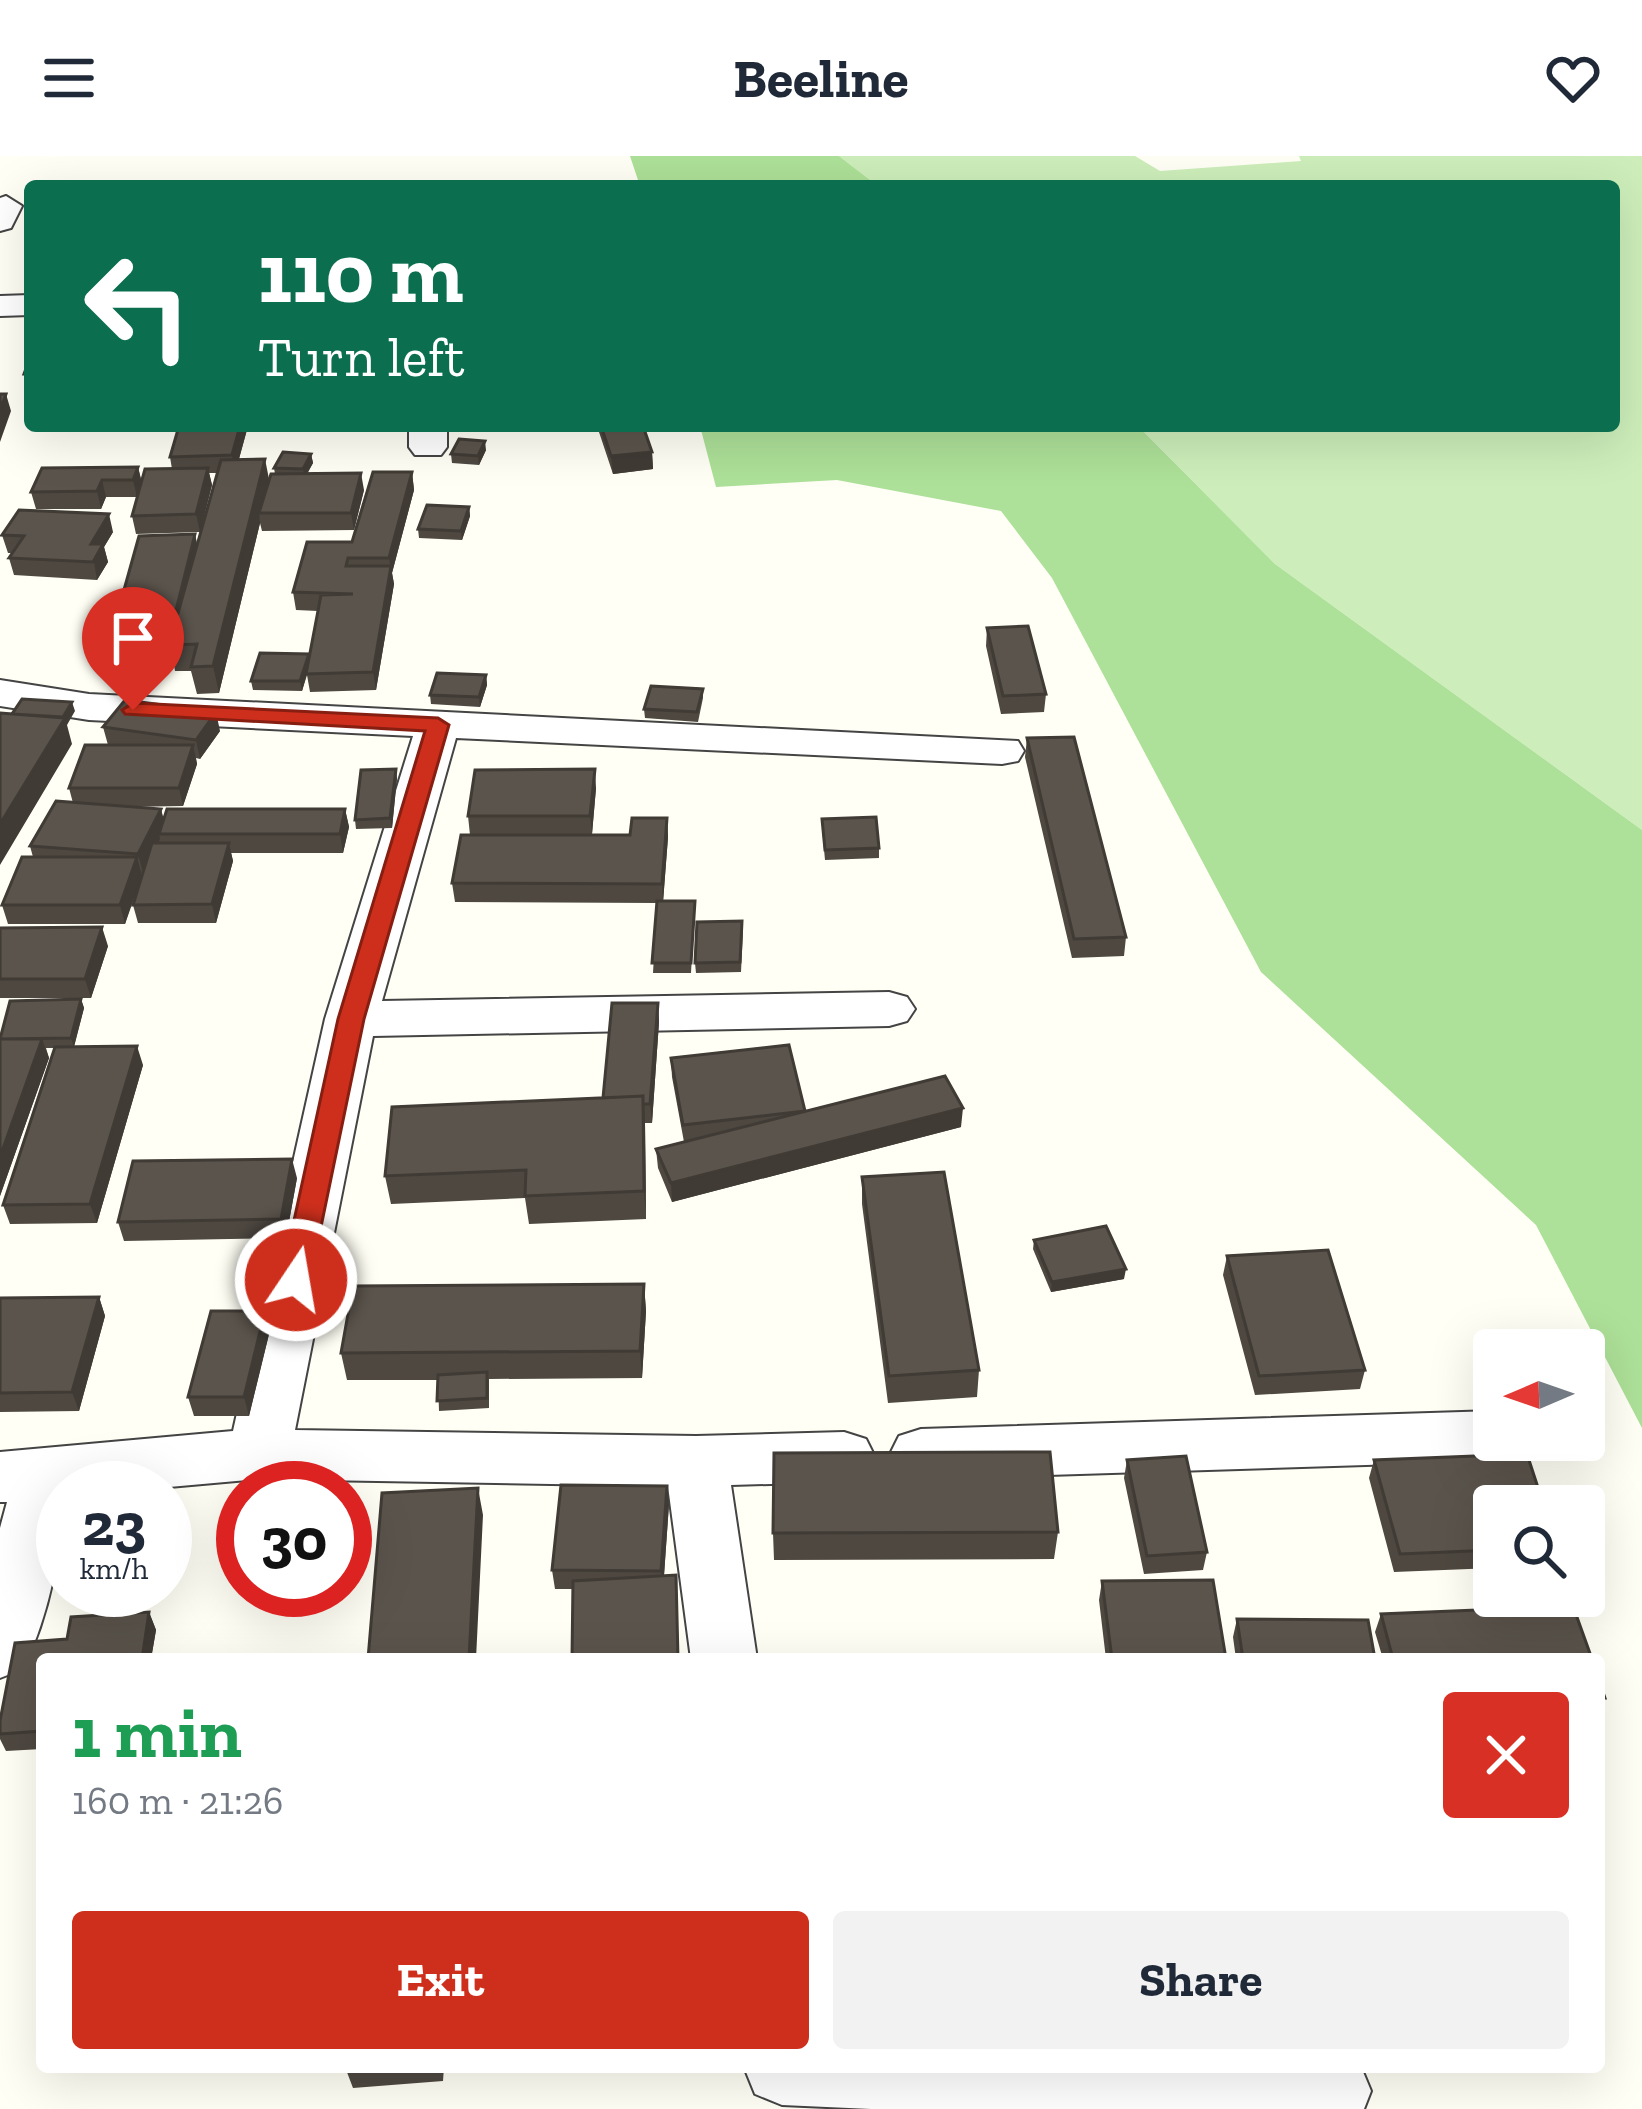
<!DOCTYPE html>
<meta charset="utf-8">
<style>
:root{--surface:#fff;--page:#f2f2f3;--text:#1f2937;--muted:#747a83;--accent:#ce2f1c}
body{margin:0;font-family:"Zilla Slab",serif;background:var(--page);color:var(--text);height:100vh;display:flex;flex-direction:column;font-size:45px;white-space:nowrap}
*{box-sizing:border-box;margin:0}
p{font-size:39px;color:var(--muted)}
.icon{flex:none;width:66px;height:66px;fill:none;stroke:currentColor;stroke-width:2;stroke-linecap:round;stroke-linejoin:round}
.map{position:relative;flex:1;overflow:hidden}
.sheet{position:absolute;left:36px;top:1497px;width:1569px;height:420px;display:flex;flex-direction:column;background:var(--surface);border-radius:12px;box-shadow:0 12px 48px #0002}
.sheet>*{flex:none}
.guide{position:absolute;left:24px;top:24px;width:1596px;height:252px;border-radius:12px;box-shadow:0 12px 48px #0002;background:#0b6e4f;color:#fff;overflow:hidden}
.needle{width:78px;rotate:268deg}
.buttons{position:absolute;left:1473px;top:1173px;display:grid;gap:24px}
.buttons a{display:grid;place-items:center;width:132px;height:132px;border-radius:12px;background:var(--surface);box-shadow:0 12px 48px #0002;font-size:60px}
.speed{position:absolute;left:36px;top:1305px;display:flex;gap:24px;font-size:60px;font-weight:700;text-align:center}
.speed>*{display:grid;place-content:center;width:156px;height:156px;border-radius:50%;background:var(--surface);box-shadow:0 12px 48px #0002;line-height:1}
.speed small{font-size:30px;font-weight:400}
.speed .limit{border:18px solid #d22;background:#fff;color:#111}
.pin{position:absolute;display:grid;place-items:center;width:102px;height:102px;color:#fff;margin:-123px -51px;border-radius:50% 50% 50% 0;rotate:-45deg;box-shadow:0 0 12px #0007}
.pin .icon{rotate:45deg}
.me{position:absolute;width:132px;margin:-66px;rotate:12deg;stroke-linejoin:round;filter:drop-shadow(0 0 9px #0008)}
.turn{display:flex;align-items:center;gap:42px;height:252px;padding:0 36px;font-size:54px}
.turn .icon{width:156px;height:156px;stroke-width:2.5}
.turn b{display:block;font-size:84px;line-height:102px}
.round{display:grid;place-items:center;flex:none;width:126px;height:126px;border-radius:12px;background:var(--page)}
.headline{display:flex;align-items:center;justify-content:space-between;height:204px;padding:0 36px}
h1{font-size:72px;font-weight:700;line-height:90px;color:#1e9e55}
.primary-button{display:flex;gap:24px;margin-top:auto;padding:24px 36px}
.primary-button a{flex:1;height:138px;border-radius:12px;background:var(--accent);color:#fff;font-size:48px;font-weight:700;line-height:138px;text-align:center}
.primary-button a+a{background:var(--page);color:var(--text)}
header{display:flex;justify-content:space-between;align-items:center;height:156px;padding:0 36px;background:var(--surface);font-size:54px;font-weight:700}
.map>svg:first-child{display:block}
.green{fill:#cdeeba}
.forest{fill:#ade098}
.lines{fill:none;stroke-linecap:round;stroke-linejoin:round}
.minor-casing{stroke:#444;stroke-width:4}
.minor{fill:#fff;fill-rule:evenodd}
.wall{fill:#4e4841}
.shaded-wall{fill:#403b35}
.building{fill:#5b544c;stroke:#403b35;stroke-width:3}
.route{fill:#ce2f1c;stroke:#861f12;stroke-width:3}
</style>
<header><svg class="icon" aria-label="menu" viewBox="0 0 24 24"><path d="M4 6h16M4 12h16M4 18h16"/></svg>Beeline<svg class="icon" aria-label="heart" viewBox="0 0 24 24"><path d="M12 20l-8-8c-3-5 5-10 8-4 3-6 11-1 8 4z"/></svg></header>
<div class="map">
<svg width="1642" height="1953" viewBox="0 0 1642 1953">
<rect width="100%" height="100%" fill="#fffff5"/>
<path class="green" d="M839 0H1135L1160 15 1301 5 1299 0H1642V674L1275 408 1138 270H1614V30H878Z"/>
<path class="forest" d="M630 0H839L878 30H640Z
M700 270H1138L1275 408 1642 674V1272L1536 1069 1261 816 1052 422 1001 355 837 324 716 331Z"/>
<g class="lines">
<g class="minor-casing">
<path id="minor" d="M6 40 22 50 11 72 0 75V42Z
M30 139V159L0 160V140Z
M409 270H447V291L441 299H415L409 291Z
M0 524 89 538 1018 585 1024 595 1018 605 1002 608 456 582 382 845 889 836 907 841 915 853 907 865 889 870 373 880 295 1274 696 1280 844 1276 866 1283 875 1301 866 1319 844 1326 731 1329 757 1503H691L668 1330 259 1323 158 1332H63C63 1391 49 1460 23 1513L0 1522V1372L7 1346H0V1296L233 1275 325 863 413 580 89 564 0 550Z
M1494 1255V1284H1523L1516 1297 1494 1305 921 1323 899 1316 890 1298 899 1280 921 1273Z
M744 1911H1361L1371 1935 1364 1953H871L782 1949 755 1938Z"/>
</g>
<use href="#minor" class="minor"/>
</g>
<path class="wall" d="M30 202V235H28L24 218Z
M179 270H248L239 303 269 323 275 318 274 312 311 298 313 307 307 317 364 334 354 374 262 375 260 367 219 537 197 538 191 515H175L173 503 170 512 111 514 107 495 197 389 217 317H209L212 329 200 376 136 378 132 360 137 341H106L101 353H36L31 336 138 311 142 327 172 313 170 301Z
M597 270H643L652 296 653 313 613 318Z
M486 294 479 309 452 307 451 298Z
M412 316 414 334 392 417 394 428 376 534 310 536 307 519 302 535 253 534 251 525 309 502 318 455 296 454 293 436 352 386Z
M469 351 470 360 462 384 419 382 418 373Z
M113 376 104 391 108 406 97 424 14 419 9 402 12 397H8L2 379Z
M987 472 1046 538 1044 556 1001 558 986 490Z
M486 519 487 529 480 551 431 548 430 539Z
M703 533V542L698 566 645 562 644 553Z
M103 571 220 575 200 603 196 602 197 608 183 650 127 651 161 653 163 663 345 653 349 671 343 697H231L233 705 216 767H138L133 749 143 717H141L125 768H8L2 749 33 701 30 690 73 647 69 632 108 589Z
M1027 582 1126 781 1124 800 1072 802 1025 601Z
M397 622 392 672 356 673 355 664Z
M596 632 592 678 630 679 667 662 668 681 663 745H695L691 817H653L657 747 455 746 452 727 470 679 468 660Z
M822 672 879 692V702L825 704Z
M0 772 108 790 91 842H0Z
M743 775 741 816 696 817 695 807Z
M81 843 84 852 74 890 143 909 97 1067 10 1068 3 1049 55 892H46L49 902 0 1040V881Z
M658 847 659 866 652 967H645L646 1063 529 1068 525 1042 391 1048 385 1020 603 942Z
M671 902 805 956 961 971 672 1046 658 1012 656 993 684 986 672 921Z
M862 1021 979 1214 977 1241 888 1247 862 1048Z
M297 1022 286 1082 124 1085 118 1066Z
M1034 1084 1124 1123 1051 1136 1033 1093Z
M1227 1100 1365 1214 1360 1233 1255 1239 1223 1119Z
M644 1128 646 1155 642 1222 489 1223V1252L439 1255 438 1224H347L341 1197Z
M99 1141 105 1160 79 1255 0 1256V1142Z
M270 1174 249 1260H194L188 1241Z
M1127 1304 1207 1396 1203 1414 1144 1418 1124 1322Z
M1374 1304 1494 1350V1412L1394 1416 1369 1322Z
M669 1348 664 1420 676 1419 679 1503H572L573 1433H555L552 1414Z
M1058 1376 1054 1403 774 1404 773 1377Z
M1102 1425 1226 1503H1106L1099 1444Z
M149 1456 156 1474 151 1503H42V1593L6 1595 0 1583V1565L15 1487 67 1483 71 1461Z
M1381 1458 1592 1503H1383L1375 1476Z
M1237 1463 1375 1503H1236L1233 1481Z
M100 1911H174L103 1915Z
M345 1911H444L443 1925 353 1932Z"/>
<path class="shaded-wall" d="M6 238 11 255 0 286V255Z
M240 270H248L235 317 232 299Z
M485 285 486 294 479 309 478 300Z
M652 296 653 313 613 318 611 300Z
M311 298 313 307 305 322 303 313Z
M265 303 270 328 259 357 260 367 219 537 213 510Z
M138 311 142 328 137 341 133 324Z
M208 312 212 329 200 376 196 358Z
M412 316 414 334 392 417 394 428 376 534 373 516 391 415 389 402Z
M361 317 364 334 354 374 351 357Z
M102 324 106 341 101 353 97 335Z
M469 351 470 360 462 384 461 375Z
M109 358 113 376 104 391 108 406 97 424 91 388Z
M195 378 199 396 169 489 173 503 170 512 166 494Z
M309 498 310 507 302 535 300 525Z
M486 519 487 529 480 551 479 541Z
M72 546 75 555 67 569 72 588 0 709V668Z
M216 556 220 575 200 603 196 584Z
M193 589 197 608 183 650 179 632Z
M396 613 397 622 392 672 390 662Z
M595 613 596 632 592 678 590 660Z
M161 653 166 672 159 678 160 683 143 717 138 698Z
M345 653 349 671 343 697 340 678Z
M667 662 668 681 663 747 662 728Z
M229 687 233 705 216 767 212 748Z
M137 701 142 720 125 768 120 749Z
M102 771 108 790 91 842 85 823Z
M81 843 84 852 74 891 71 882Z
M658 847 659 866 652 967 650 948Z
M42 883 49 902 0 1040V1001Z
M137 890 143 909 97 1067 90 1048Z
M643 940 645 967 646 1063 644 1035Z
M963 952 961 971 672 1046 671 1027Z
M292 1003 297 1022 286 1082 281 1063Z
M1126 1113 1124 1123 1051 1136 1052 1126Z
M644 1128 646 1155 642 1222 640 1195Z
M99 1141 105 1160 79 1255 72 1236Z
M265 1155 270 1174 249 1260 244 1241Z
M667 1330 669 1348 663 1433 661 1415Z
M478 1332 483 1359 476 1503H469Z
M149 1456 156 1474 151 1503H142Z"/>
<path class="building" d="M30 202V218H24Z
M0 238H6L0 255Z
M179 270H240L232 299 170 301Z
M601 270H643L652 296 611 300Z
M459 283 485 285 478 300 451 298Z
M283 296 311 298 303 313 274 312Z
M265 303 213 510 191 511 197 488 169 489 221 304Z
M138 311 133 324H102L97 335 31 336 42 312Z
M208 312 196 358 132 360 145 313Z
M373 316H412L389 402H348L346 410H391L373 516 306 518 321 439 353 438 293 436 307 386H352Z
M361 317 351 357H259L271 318Z
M427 349 469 351 461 375 418 373Z
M19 354 109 358 91 388H103L93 406 9 402 24 380 2 379Z
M195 378 166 494 107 495 139 380Z
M1028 470 1046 538 1003 540 987 472Z
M260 497 309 498 300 525H251Z
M437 517 486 519 479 541 430 539Z
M651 530 703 533 697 556 644 553Z
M22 543 72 546 63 561 12 558Z
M125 544 216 556 196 584 103 571Z
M0 557 65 562 0 668Z
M1074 581 1126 781 1074 783 1027 582Z
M85 589H193L179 632H69Z
M396 613 390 662 355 664 361 614Z
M595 613 590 660H468L475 614Z
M56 645 161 653 138 698 30 690Z
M167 653H345L340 678H159Z
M876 661 879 692 825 694 822 663Z
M632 662H667L662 728 452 727 461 679H630Z
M152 687H229L212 748 133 749Z
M22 701H137L120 749H2Z
M657 745H695L691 807H652Z
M742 765 740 806 695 807 697 766Z
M102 771 85 823H0V772Z
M81 843 71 882 0 883 10 845Z
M612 847H658L650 948H643V940L603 942Z
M0 883H42L0 1001Z
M789 889 805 955 683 969 671 902Z
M137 890 90 1048 3 1049 55 891Z
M945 920 963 952 671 1027 656 993Z
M643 940 644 1035 525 1040 526 1014 385 1020 392 951Z
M292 1003 281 1063 118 1066 133 1005Z
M944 1016 979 1214 889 1220 862 1021Z
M1106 1070 1126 1113 1052 1126 1034 1084Z
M1328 1094 1365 1214 1259 1220 1227 1100Z
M644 1128 640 1195 341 1197 353 1130Z
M99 1141 72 1236 0 1237V1142Z
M211 1155H265L244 1241H188Z
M487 1216V1242L437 1245 438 1219Z
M1050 1296 1058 1376 773 1377 774 1297Z
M1527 1298 1544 1350H1494V1394L1400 1398 1374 1304Z
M1186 1300 1207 1396 1147 1400 1127 1304Z
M561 1329 667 1330 661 1415 552 1414Z
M478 1332 469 1503H368L382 1337Z
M676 1419 678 1503H572L573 1425Z
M1213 1424 1226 1503H1112L1102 1425Z
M1573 1450 1592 1503H1393L1381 1458Z
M149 1456 142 1503H42V1575L0 1578V1565L15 1487 67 1483 71 1461Z
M1237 1463 1368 1464 1375 1503H1243Z
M1599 1525 1605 1542H1599Z"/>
<path class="route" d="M133 547 438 562 449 569 364 863 310 1124 306 1132H286L281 1124 338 863 425 575 125 558 122 554Z"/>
</svg>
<div class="buttons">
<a><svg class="needle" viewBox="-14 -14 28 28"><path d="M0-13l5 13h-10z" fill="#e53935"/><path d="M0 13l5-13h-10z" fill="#747a83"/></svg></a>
<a><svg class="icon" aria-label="search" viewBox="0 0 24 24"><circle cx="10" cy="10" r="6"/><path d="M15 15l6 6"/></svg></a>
</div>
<div class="speed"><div>23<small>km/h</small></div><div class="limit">30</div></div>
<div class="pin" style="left:133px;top:554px;background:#d93025"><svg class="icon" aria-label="arrive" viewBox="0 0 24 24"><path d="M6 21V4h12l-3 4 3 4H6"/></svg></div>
<svg class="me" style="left:296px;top:1124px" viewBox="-20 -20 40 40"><circle r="17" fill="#ce2f1c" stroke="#fff" stroke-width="3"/><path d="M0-11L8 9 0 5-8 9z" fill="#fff"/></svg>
<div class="guide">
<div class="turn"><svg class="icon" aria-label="left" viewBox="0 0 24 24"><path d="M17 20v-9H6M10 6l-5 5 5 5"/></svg><div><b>110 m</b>Turn left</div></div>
</div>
<section class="sheet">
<div class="headline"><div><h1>1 min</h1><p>160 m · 21:26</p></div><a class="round" style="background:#d93025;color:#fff"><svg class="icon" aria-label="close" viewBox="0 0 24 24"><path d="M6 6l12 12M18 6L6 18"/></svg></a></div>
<div class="primary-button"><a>Exit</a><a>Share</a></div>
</section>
</div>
